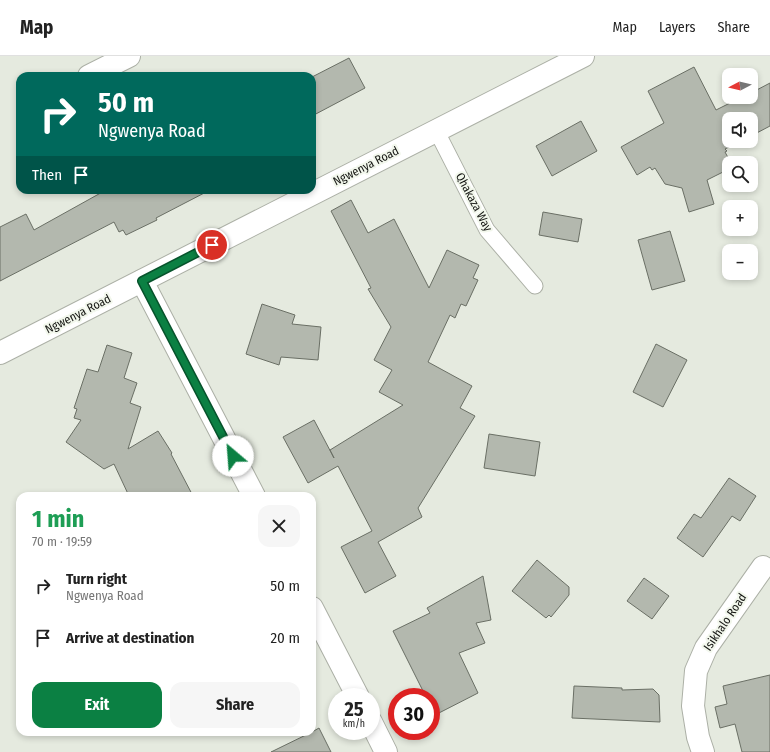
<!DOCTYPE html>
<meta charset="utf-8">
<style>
:root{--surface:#fff;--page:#f6f6f6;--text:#222;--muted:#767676;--line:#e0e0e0;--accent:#0b8043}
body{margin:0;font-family:"Fira Sans Condensed",sans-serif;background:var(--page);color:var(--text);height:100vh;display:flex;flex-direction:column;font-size:15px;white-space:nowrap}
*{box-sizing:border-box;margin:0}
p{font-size:13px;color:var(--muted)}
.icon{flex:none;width:22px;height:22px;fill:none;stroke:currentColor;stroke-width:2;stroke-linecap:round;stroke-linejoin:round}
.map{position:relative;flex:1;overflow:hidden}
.side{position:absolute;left:16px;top:436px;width:300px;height:244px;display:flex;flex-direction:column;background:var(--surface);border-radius:12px;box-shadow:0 2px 6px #0003}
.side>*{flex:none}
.hud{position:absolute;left:16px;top:16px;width:300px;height:122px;border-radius:12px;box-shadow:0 2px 6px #0003;background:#00695c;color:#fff;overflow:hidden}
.needle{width:26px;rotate:263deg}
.buttons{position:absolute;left:722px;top:12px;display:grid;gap:8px}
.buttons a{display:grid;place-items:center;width:36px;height:36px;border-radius:8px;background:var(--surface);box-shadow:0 2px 6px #0003;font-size:20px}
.speed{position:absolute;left:328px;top:632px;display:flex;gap:8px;font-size:20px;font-weight:700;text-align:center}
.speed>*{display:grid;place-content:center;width:52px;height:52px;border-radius:50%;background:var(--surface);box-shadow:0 2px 6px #0003;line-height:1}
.speed small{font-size:10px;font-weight:400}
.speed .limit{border:6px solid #d22;background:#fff;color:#111}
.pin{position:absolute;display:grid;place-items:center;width:34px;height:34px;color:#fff;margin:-17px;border:2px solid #fff;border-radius:50%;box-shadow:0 1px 4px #0007}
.me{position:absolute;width:44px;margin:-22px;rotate:333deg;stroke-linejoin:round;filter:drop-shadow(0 0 3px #0008)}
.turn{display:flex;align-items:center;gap:14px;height:84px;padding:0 16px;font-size:18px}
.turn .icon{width:52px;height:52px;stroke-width:2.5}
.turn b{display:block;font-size:28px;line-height:34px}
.then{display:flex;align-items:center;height:38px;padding:0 16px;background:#0003;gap:8px;font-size:15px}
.round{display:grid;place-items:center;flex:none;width:42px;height:42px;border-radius:12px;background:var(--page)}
.head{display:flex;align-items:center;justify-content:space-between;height:68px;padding:0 16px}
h1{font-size:24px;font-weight:700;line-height:30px;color:#1e9e55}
.cta{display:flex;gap:8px;margin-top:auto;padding:8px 16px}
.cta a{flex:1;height:46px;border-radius:12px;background:var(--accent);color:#fff;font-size:16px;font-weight:700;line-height:46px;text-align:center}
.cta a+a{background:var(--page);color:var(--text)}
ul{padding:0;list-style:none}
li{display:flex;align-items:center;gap:12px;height:52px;padding:0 16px}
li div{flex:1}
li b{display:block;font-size:15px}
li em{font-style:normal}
header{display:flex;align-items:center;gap:24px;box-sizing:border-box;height:56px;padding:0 20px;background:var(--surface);border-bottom:1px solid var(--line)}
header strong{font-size:19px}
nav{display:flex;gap:22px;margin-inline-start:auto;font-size:14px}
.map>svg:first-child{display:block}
.building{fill:#b3b8ae;stroke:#6a6f65}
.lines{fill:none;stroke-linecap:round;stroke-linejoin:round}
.lane-casing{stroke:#acb0a6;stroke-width:17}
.street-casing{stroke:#acb0a6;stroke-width:24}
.secondary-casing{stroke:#acb0a6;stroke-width:24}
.lane{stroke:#fff;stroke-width:15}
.street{stroke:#fff;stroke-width:22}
.secondary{stroke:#fff;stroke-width:22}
.route-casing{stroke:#07532c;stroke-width:10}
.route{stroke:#0b8043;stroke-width:7}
.labels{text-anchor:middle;stroke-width:4;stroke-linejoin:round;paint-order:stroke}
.street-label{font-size:12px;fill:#141512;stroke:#f2f7ec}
</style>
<header>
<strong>Map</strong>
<nav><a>Map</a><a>Layers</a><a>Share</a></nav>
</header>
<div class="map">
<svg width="770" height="696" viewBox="0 0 770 696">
<rect width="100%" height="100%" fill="#e5eadf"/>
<path class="building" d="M349 2 365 32 312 60V21Z
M694 11 716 54 742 41H751V37L770 27V70L751 80V63H729V85H741L725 93 727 95 725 96 731 107H729V113L707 124 714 148 689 156 682 132 665 128 655 112 652 114 650 111 637 119 621 91 664 67 648 35Z
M581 65 597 95 552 120 536 90Z
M106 134H210L156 162 157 164 126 179 123 174 119 176 114 166 0 225V171L26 158 34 174Z
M351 144 368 177 394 163 429 232 447 194 479 209 473 222 478 224 466 250 461 248 455 262 450 259 428 306 472 330 460 352 475 360 418 452 422 461 378 486 396 520 365 537 341 491 372 475 338 410 308 427 283 381 314 364 334 402 330 394 403 349 379 336 392 314 374 304 391 271 368 233 371 232 331 155Z
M543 156 582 163 578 186 539 179Z
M670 175 685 225 652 234 638 184Z
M262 248 295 259 292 268 321 271 318 304 281 301 279 309 246 298Z
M656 288 687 304 663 351 633 336Z
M107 289 132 297 124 322 137 327 130 347 141 351 128 393 158 375 172 397 171 398 193 440H129L114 408 104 413 66 386 81 364 74 362 77 353 74 352 87 313 98 316Z
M489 378 540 386 535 420 484 412Z
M729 422 756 440 740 465 732 460 703 501 677 482 694 458 701 462Z
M537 504 569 531V539L551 561 549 559 546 562 512 535Z
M483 520 491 564 476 567 485 587 459 597 478 637 435 659 431 651V641H426L393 575 430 557 427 552Z
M644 522 669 540 652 563 627 545Z
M770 619V696H742L735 668 720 672 715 651 727 648 723 630Z
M574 630 622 632V634L653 633 659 639 660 666 572 662Z
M319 672 331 696H271L312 676Z"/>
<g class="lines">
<g class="lane-casing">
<path id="lane" d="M436 74 487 174 535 230"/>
</g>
<g class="street-casing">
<path id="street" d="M89 20 129 0
M142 225 254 440
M312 552 358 641
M371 666 386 696
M703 696 698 681 693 650 696 615 706 592 763 511"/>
</g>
<g class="secondary-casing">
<path id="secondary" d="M0 297 583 0"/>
</g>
<use href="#lane" class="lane"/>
<use href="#street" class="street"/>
<use href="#secondary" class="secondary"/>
</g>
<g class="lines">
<g class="route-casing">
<path id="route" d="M212 189 142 225 233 400"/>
</g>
<use href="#route" class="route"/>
</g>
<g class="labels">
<g class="street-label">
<text transform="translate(366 110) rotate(-27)" y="4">Ngwenya Road</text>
<text transform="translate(474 146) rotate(62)" y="4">Qhakaza Way</text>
<text transform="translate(78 258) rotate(-27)" y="4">Ngwenya Road</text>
<text transform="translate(725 566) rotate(-56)" y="4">Isikhalo Road</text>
</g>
</g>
</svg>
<div class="buttons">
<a><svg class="needle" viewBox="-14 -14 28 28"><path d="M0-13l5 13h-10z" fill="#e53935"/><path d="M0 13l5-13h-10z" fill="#767676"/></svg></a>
<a><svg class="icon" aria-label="sound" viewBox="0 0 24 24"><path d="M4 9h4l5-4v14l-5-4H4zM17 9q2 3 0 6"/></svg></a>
<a><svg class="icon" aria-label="search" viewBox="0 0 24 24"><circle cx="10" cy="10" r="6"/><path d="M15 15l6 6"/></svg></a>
<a>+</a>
<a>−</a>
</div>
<div class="speed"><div>25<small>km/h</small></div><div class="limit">30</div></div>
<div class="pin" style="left:212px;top:189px;background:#d93025"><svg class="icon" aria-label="arrive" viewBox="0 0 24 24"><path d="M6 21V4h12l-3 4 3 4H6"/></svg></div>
<svg class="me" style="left:233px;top:400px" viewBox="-20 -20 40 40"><circle r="19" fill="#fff"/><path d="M0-13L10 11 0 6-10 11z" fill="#0b8043"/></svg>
<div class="hud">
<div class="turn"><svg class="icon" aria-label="right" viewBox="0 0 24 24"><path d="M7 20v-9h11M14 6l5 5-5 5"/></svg><div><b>50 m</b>Ngwenya Road</div></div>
<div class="then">Then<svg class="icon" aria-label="arrive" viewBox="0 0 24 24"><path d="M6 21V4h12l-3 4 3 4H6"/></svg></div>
</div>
<section class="side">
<div class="head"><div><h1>1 min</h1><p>70 m · 19:59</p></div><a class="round"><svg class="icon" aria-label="close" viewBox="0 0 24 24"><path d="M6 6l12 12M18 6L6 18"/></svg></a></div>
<ul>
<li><svg class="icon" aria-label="right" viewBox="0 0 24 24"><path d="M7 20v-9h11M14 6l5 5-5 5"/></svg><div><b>Turn right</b><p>Ngwenya Road</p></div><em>50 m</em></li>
<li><svg class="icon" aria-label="arrive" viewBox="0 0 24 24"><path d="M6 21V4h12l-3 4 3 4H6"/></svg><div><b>Arrive at destination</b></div><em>20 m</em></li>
</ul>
<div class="cta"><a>Exit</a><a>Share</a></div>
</section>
</div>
